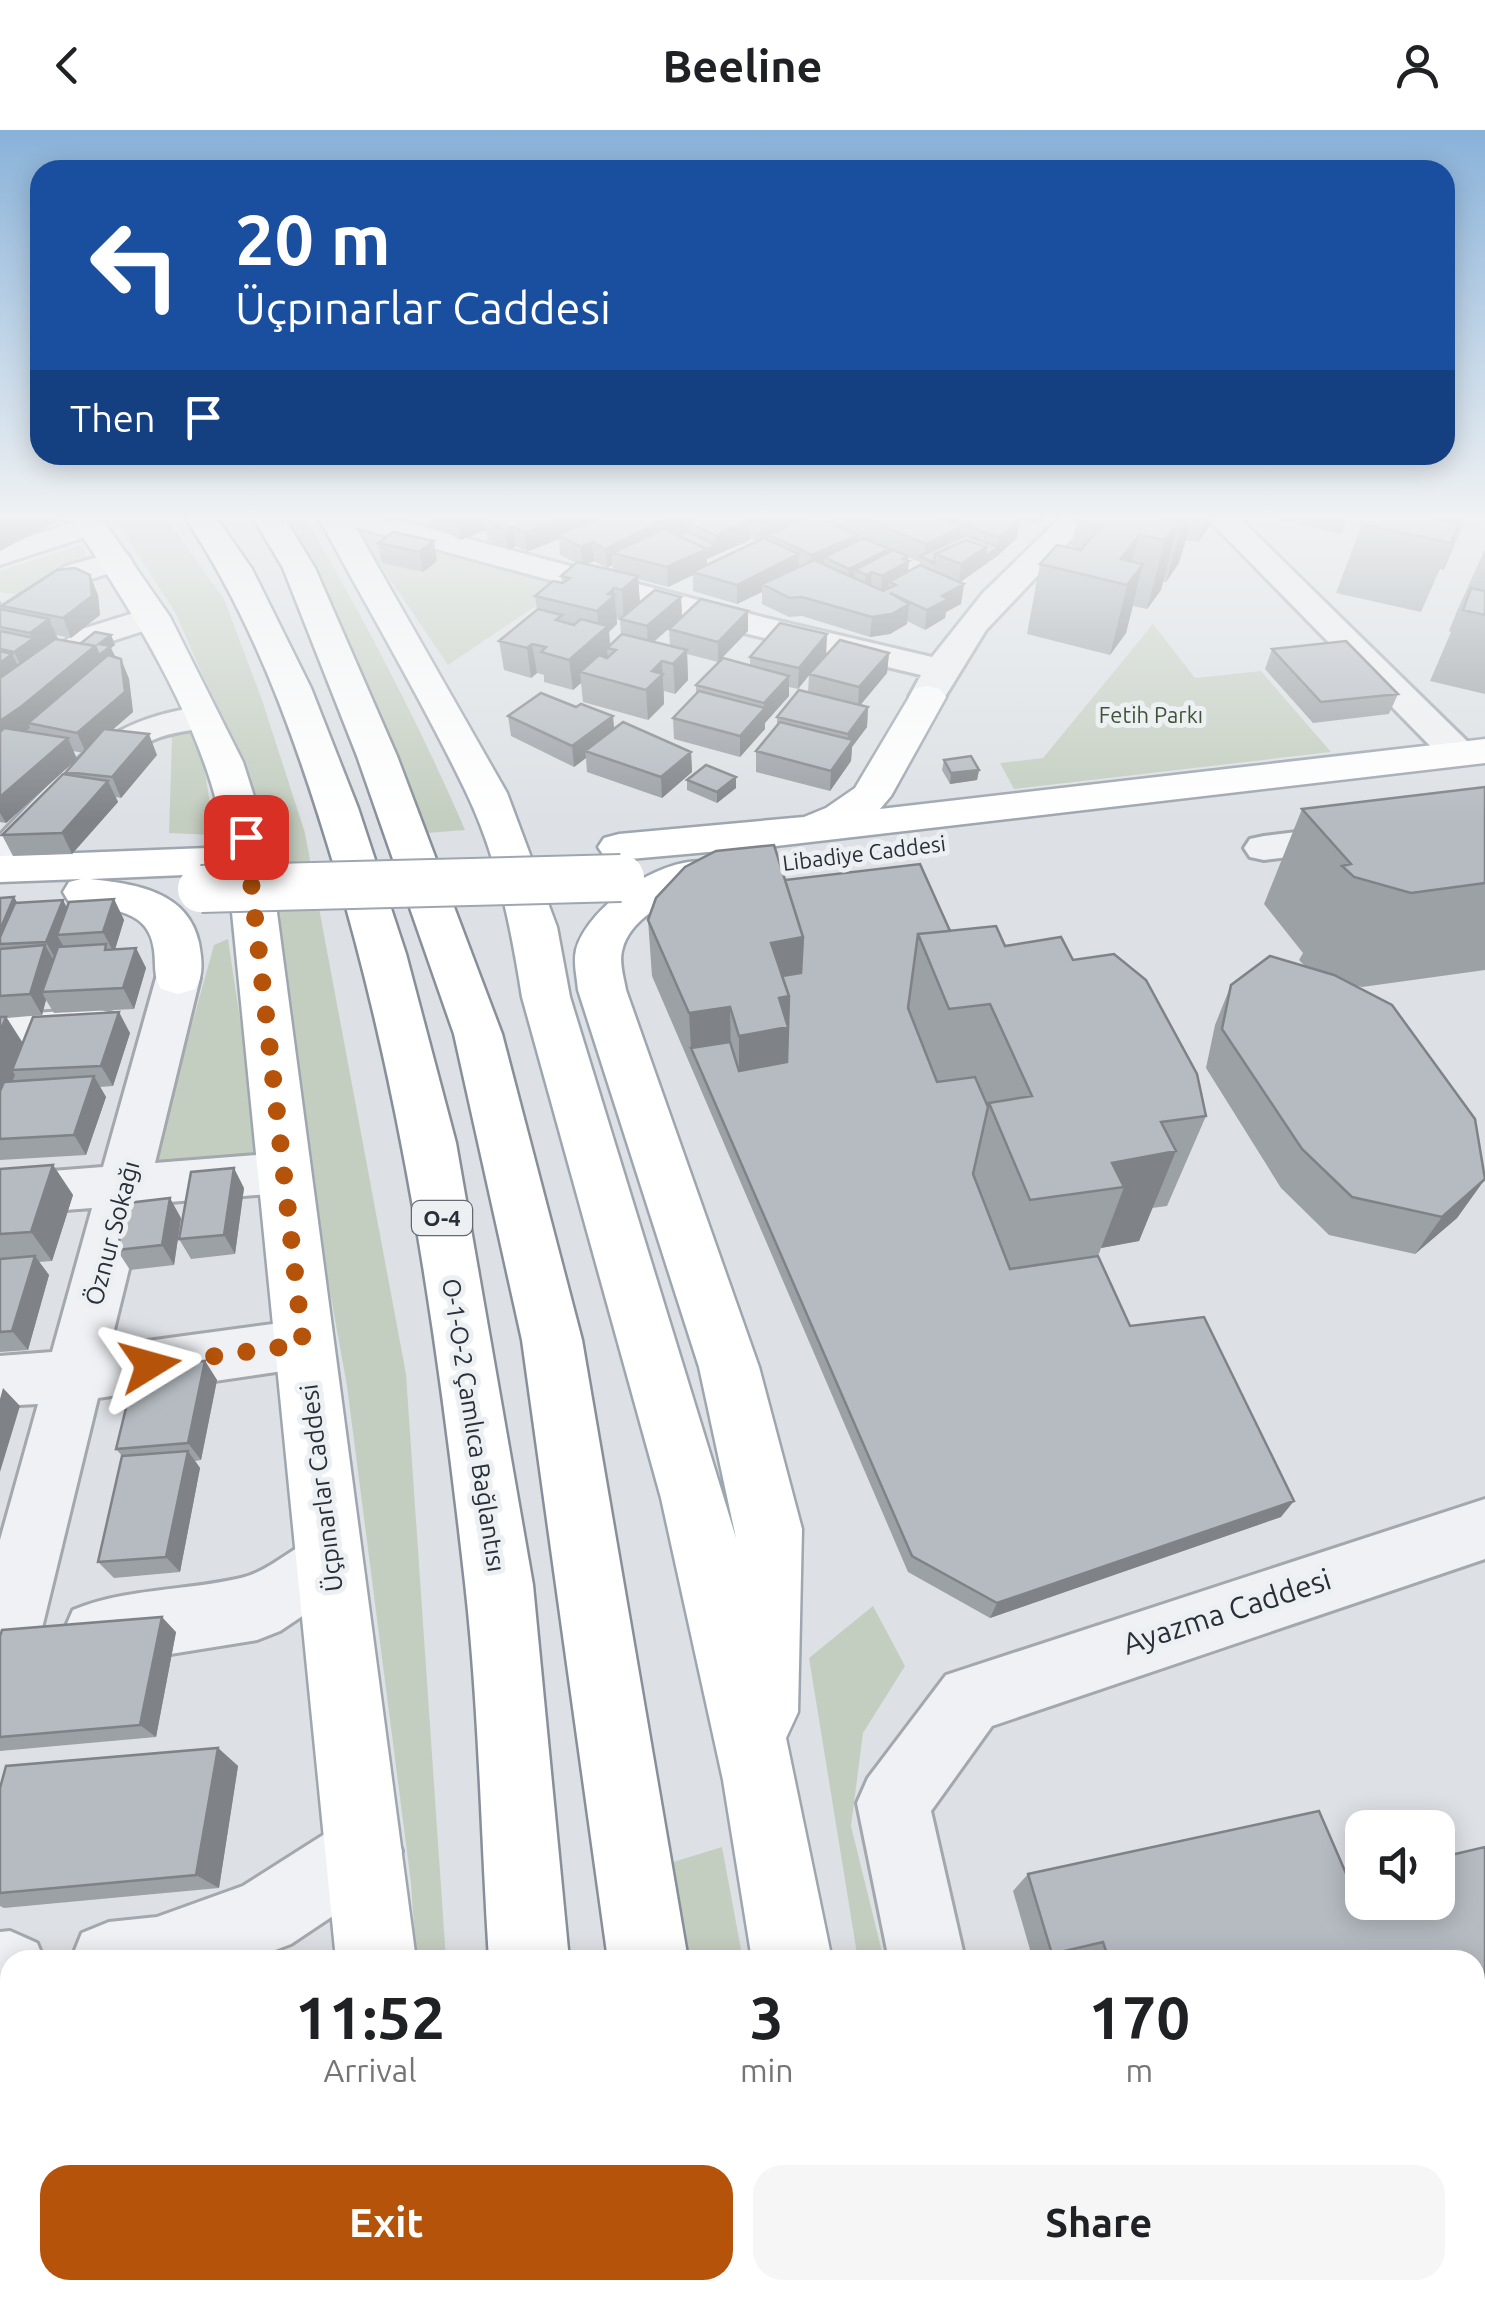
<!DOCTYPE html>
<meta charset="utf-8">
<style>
:root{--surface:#fff;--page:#f6f6f6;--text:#202124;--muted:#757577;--accent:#b45309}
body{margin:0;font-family:Ubuntu,sans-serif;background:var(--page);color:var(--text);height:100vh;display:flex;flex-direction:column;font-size:38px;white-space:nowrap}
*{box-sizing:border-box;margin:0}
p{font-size:32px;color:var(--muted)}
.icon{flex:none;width:55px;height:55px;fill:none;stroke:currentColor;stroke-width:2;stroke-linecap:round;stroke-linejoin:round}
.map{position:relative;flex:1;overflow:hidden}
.side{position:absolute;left:0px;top:1820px;width:1485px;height:350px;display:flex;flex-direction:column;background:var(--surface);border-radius:30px 30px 0 0;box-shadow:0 5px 25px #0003}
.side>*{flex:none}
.hud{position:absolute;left:30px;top:30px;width:1425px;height:305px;border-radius:30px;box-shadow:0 5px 25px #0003;background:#1a4fa0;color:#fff;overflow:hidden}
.controls{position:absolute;left:1345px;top:1680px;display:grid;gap:20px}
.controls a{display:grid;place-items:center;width:110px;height:110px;border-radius:20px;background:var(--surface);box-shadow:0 5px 25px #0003;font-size:50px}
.pin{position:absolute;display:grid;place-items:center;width:85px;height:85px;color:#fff;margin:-42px;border-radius:20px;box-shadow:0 5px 15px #0006}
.me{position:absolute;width:110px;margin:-55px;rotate:82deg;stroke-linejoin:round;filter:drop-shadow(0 0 8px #0008)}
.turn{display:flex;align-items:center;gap:35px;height:210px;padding:0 40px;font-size:45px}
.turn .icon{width:130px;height:130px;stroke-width:2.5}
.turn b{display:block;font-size:70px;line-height:85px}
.then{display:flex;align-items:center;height:95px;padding:0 40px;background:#0003;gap:20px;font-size:38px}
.eta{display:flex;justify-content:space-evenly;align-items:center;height:170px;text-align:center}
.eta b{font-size:60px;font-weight:700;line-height:70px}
.cta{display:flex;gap:20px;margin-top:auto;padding:20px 40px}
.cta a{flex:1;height:115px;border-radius:30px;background:var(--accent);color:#fff;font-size:40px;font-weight:700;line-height:115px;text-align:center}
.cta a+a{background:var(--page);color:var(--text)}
header{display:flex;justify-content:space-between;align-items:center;height:130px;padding:0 40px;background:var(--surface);font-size:45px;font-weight:700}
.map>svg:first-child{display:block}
.green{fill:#c4cec0}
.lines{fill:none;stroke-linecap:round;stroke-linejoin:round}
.minor-casing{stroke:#a3a8ae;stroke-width:6}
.major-casing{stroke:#9ea6b0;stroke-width:5}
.highway-casing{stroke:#878f9a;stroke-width:5}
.minor{fill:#f0f1f4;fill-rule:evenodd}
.major{fill:#fff;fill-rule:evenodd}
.highway{fill:#fff;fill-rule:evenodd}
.major-bridge-casing{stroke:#9ea6b0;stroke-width:50;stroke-linecap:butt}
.major-bridge{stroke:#fff;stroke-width:46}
.wall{fill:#9ca1a6;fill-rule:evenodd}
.shaded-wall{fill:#7f8387}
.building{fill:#b5bbc1;stroke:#7f8387;stroke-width:2.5}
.route{stroke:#b45309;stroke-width:18;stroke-dasharray:0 32.4}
.labels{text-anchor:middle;stroke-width:10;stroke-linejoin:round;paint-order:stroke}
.far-park-label{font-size:22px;fill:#3f5438;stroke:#edf0f3}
.far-street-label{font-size:22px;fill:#29303a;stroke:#edf0f3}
.shield{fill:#edf0f3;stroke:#646a72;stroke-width:2.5}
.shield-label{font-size:22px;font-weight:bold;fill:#29303a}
.street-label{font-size:25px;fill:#29303a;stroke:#edf0f3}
.near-street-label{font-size:30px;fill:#29303a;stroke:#edf0f3}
</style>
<header><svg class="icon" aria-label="back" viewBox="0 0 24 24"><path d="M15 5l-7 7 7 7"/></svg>Beeline<svg class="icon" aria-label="person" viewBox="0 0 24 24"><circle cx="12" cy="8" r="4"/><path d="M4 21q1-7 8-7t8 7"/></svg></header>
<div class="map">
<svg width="1485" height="2170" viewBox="0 0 1485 2170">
<rect width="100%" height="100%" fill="#dde1e5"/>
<path class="green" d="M113 386H165L224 469 262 570 305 703 406 1244 446 1830H416L411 1753 347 1256 283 901 260 704 218 581 176 484Z
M275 386 306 389C365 491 419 593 465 700L428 703C383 593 338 486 275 386Z
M356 399 567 455 448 535Z
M82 415 88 429 26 466 0 462V441Z
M1153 494 1195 548 1261 541 1331 622 1014 659 1000 633 1043 628Z
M166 593 187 595 204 636 215 705 169 703 172 609Z
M228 809 261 1030 154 1031 214 815Z
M873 1476 905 1536 863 1603 851 1696 884 1830H858L809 1528Z
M722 1717 743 1830H682L670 1733Z"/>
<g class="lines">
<g class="minor-casing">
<path id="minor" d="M332 386H382L766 488 932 527 983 463 1062 386H1094L986 500 940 575 927 578 914 575 909 567 921 545 748 504 337 392Z
M1205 386H1237L1472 616 1478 624 1472 632 1459 635 1446 632Z
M90 387 101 390 105 396 101 402 0 435V416Z
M116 422 127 424 132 431 127 438 88 450 12 500 0 503V478L66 436Z
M153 477 165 480 169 487 165 494 106 513 13 581 0 584V557L82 499Z
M201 577 214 580 219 588 214 596C193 601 172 601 153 610 96 637 56 693 14 738L0 742V705C63 640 105 588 201 577Z
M1485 679V703L1264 730 1250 727 1244 718 1250 709 1264 706Z
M178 833 194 837 200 848 155 1033 282 1023 300 1029 308 1043 300 1057 282 1063 145 1074 110 1216 303 1190 323 1197 331 1214 323 1231 303 1238 98 1268 34 1531 24 1555 0 1565V1410L38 1274 0 1276V1226L52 1222 92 1078 0 1085V1045L103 1037 156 848 162 837Z
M98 879 114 884 121 895 114 906 98 911 0 917V885Z
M1485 1369V1429L992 1596 931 1681 965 1830H889L857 1673 868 1648 946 1545Z
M330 1399 353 1408 362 1430 353 1452 280 1501 257 1510 96 1536 73 1526 63 1503 73 1480C126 1458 186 1461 241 1448 269 1442 301 1411 330 1399Z
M365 1684 391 1695 402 1721 391 1747 291 1814 249 1830H71L82 1803 109 1792 157 1787 243 1756 339 1695Z
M10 1801 37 1813 44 1830H10V1879L0 1880V1802Z
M957 2160H1045L1048 2170H960Z"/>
</g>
<g class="major-casing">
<path id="major" d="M69 386H100L170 487 243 632 267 707 416 1830H336L227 732 222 740 207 744 90 749C135 754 188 761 199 813 202 830 204 845 195 859L178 864 161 859C153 846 156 835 154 820 149 775 104 781 69 772L63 762 69 752 81 749 0 752V726L207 718 222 722 227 729C216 612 133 482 69 386Z
M318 386H349L507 663 557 797 570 867 736 1408 699 1237 578 860C577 847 573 833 576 820 588 775 668 721 713 733L720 742 713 751C682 765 630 783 622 821 619 833 624 848 626 860L759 1237 802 1399 798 1582 786 1608 832 1830H752L723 1650 661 1368 522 867C511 797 497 726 466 662 421 568 367 478 318 386Z
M927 556 940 559 946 567 891 666 880 679 1485 609V633L776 716 619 730 604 726 598 717 604 708 619 704 804 687 826 678 855 658 914 559Z
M351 2160H443L442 2170H350Z
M805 2160H897L899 2170H807Z"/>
</g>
<g class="highway-casing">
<path id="highway" d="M184 386H215L252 439 311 558 358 678 406 824 456 1013 533 1455 569 1830H489C481 1705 479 1577 465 1453 438 1212 404 971 335 739 298 616 256 493 184 386Z
M252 386H283L315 438 397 626 502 904 582 1210 688 1830H608L522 1210 454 904 357 626 283 438Z
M499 2160H591V2170H499Z
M625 2160H717L718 2170H626Z"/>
</g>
<use href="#minor" class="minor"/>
<use href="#major" class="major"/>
<use href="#highway" class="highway"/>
<g class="major-bridge-casing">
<path id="major-bridge" d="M201 759 621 748"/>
</g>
<use href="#major-bridge" class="major-bridge"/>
</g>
<path class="wall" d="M430 386H820L818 387 833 394 834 386H1046L1033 395 1020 390 1017 408 996 427 960 452 961 474 946 482 945 488 925 500 907 491V494L890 504 870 507 802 486 789 487 762 474V462L737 474 693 461V445L668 457 638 449 640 473 681 467 682 487 654 512 670 516 669 499 748 501 718 532 687 524 688 550 675 564 664 561V574L648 590 583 572 581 553 573 560 544 552V545L537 543 531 548 504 540 499 511 537 480 535 466 562 453 561 446 576 433 560 425 559 409 527 422 516 416 508 420 487 409 486 400 461 410 431 395ZM750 408 757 411 707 434V429L750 410ZM907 427 920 432 919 436 908 441ZM594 431 607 438 612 435 613 440 587 434ZM617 488 620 489 621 504 610 515 609 502 617 494Z
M1080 386H1213L1210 395 1198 412 1186 410 1179 433 1166 452H1163L1161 460 1147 479 1133 476 1126 503 1110 525 1027 504 1040 434 1071 418 1077 390Z
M1264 386H1350L1341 404Z
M1365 386H1467L1444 440 1440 439 1421 482 1336 463Z
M393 402 437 431 423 442 382 433 378 413Z
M1485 419V564L1430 551 1451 502 1449 501 1457 481Z
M98 465 100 485 71 508 56 505 58 509 81 513 111 505 115 515 111 518 114 527 121 529 129 549 133 582 112 600 157 625 121 668 116 667 118 672 72 724 13 726 2 705 67 645 66 642 76 630 6 693 0 692V470L3 476ZM73 621 83 623 77 629Z
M827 504 826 524 813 540 889 523 887 543 860 575 868 577 867 597 852 617 851 631 830 661 756 642V621L777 596V587L808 562 809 545 798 559 789 557V566L765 593V599L740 627 674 609 673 588 696 563V555L750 535V527Z
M1272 519 1398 564 1389 584 1313 593 1265 539Z
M508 586 614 599 691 622 692 642 662 668 587 642 586 628 574 637 511 606Z
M944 630 979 640 977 650 950 654 942 640Z
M687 650 736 658 717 673 687 660Z
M1485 657V840L1362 857 1354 855 1485 1049 1457 1088 1415 1124 1329 1105 1281 1058 1206 938 1215 895 1231 855 1305 836 1299 830 1303 823 1264 774 1302 679Z
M785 750 950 801 1005 816 1073 830 1206 986 1167 1076 1152 1078 1139 1111 1101 1118 1098 1126 1130 1196 1281 1387 990 1488 908 1442 652 846 648 790Z
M14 767 17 773 67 778 114 769 124 790 115 819 136 818 146 838 134 879 54 883 46 870 42 885 7 888 23 913 130 903 113 956 100 957 106 967 86 1025 0 1030V768Z
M53 1035 73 1065 52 1131 39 1132 49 1145 28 1220 0 1222V1039Z
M244 1058 235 1124 191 1129 179 1109Z
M181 1088 174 1135 130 1140 117 1120Z
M205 1231 217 1250 201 1330 195 1331 200 1338 180 1442 114 1448 98 1432 122 1326 116 1319Z
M176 1502 156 1607 0 1621V1506Z
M218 1618 238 1636 219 1758 4 1778 0 1776V1763Z
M1028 1744 1475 1830H1084L1083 1826 1064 1830H1033L1013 1761Z"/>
<path class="shaded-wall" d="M0 386H63V388L0 421Z
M384 386H403L386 392Z
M469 386H495L484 390 486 400 461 410 458 391Z
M565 386H598L599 392 558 405 559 409 527 422 525 403Z
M671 386H721L686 391 687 400 612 423V435L607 438 605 419Z
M776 386H820L772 407 769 405 768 408 759 412 760 393Z
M1035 386H1046L1033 395Z
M1184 386H1192L1179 433 1166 452Z
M1205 386H1213L1210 395 1198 412Z
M1020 389 1017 408 996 427 999 408Z
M750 391V410L707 429V438L692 442 693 445 668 457 667 437 716 415V406Z
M1179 391 1161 460 1147 479 1165 410Z
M513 397 516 416 508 420 505 400Z
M961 397 958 416 924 428 926 414Z
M858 405 856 425 824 427V439L811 445 812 425Z
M1139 405 1127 455 1143 434 1126 503 1110 525 1127 455 1121 429Z
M434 411 437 431 423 442 419 422Z
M592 412 594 431 583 436 581 417Z
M986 417H998L996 427 959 453 961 434Z
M889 419 887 439 872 442 870 462 864 465 866 445 855 440 854 455 848 458 849 439Z
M799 424 798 444 762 454V462L737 474V455Z
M908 426 907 433 909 431 907 451 896 455 889 452 888 462 880 466 882 446Z
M90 445 98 465 100 485 71 508 63 488Z
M638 446 640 475 624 490 622 460Z
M964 454 961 474 946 482 945 488 925 500 927 480 942 466Z
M614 458 617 494 609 502 610 518H607L608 529 580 542 581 553 573 560 569 530 599 504 597 481 608 464Z
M681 467 682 487 648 516 647 496Z
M909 474 907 494 890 504 870 507 872 487Z
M748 481V501L718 532V512Z
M49 489 58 509 24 542 14 522 32 509 30 503Z
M827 504 826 524 798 559 799 538Z
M111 505 115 515 111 518 115 526 34 595 28 593 30 598 0 619V591L95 516Z
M532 514 537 543 531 548 527 518Z
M687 520 688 550 675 564 673 534Z
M889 523 887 543 858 578 859 557Z
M12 524 22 544 0 555V533Z
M121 529 129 549 133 582 86 623 77 603Z
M662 531 664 574 648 590 646 560 652 541Z
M789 546V566L765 593V599L740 627V606L764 579V573Z
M868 577 867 597 852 617 851 631 830 661 831 641 847 619 848 604Z
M613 586 615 607 585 621 586 628 574 637 572 616Z
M149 604 157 625 121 668 112 647Z
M68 608 77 629 6 693 0 683V667Z
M691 622 692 642 662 668 661 647Z
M979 640 977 650 950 654 951 643Z
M736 647V658L717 673V662Z
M108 651 118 672 72 724 62 703Z
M14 767 26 788 0 813V800Z
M114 769 124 790 114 823 103 802Z
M63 770 74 791 57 805 64 817 57 832 46 812Z
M803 807 800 864 777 868 771 813Z
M45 815 57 836 42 862 46 870 42 885 30 864Z
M136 818 146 838 134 879 123 858Z
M789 866 786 953 739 961V906L779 868Z
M730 877 731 933 691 918 689 883Z
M119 882 130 903 113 956 101 936Z
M6 887 25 917 12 940 15 945 6 968 0 959V902Z
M94 946 106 967 86 1025 74 1005Z
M1176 1021 1139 1111 1101 1118 1124 1057 1112 1033Z
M53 1035 73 1065 52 1131 31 1102Z
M234 1038 244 1058 235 1124 224 1105Z
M1485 1049 1457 1088 1415 1124 1442 1087Z
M170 1068 181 1088 174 1135 162 1115Z
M35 1126 49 1145 28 1220 12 1201Z
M205 1231 217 1250 201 1330 188 1313Z
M3 1258 20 1276 0 1342V1269Z
M188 1321 200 1338 180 1442 166 1427Z
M1294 1371 1281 1387 990 1488 997 1473Z
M162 1487 176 1502 156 1607 140 1595Z
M218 1618 238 1636 219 1758 196 1745Z
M226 2160H258V2169L225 2170Z"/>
<path class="building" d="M449 386H469L458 391Z
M492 386H565L525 403 513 397 505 400 484 390Z
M603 386H671L605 419 592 412 581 417 558 405Z
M699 386H740L750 391 716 406 686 391Z
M745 386H776L760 393Z
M812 386H816L858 405 812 425 769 405Z
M858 386H934L961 397 926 414Z
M943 386H989L985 388 990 386H1014L1020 389 999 408Z
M1080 386H1156L1179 391 1165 410 1139 405 1121 429 1143 434 1127 455 1040 434 1057 415 1081 420 1101 396 1077 390Z
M1365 386H1438L1437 389 1459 394 1451 413 1361 394Z
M664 399 707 419 667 437 612 423Z
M687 401 716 415 707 419 677 405Z
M393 402 434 411 419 422 378 413Z
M966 405 998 417 985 427 986 417 966 410 935 424 934 433 920 426Z
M764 408 799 424 737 455 692 442Z
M864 408 889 419 849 439 824 427Z
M966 410 986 417 961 434 935 424Z
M893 420 908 426 903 429 909 431 882 446 872 442 866 445 855 440Z
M814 430 883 461 896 455 889 452 920 435 964 454 942 466 948 469 927 480 890 463 909 474 892 484 872 487 802 467 790 468 762 454Z
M577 432 638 446 622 460 614 458 608 464 615 465 597 481 535 466 553 451 563 453 570 448 561 446Z
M75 438 90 445 92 466 63 488 2 476 57 440Z
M1471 458 1485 461V485L1463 480Z
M655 460 681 467 647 496 620 489Z
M701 469 748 481 718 512 669 499Z
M0 479 49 489 30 503 0 497Z
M538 479 562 485 556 490 574 495 581 489 608 496 569 530 541 522 546 517 532 514 527 518 499 511Z
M780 493 827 504 799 538 750 527Z
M0 501 34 508 14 522 0 519Z
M95 502 111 505 99 514 111 516 99 525 95 516 81 513Z
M622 504 687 520 673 534 662 531 652 541 663 544 646 560 580 542 599 525 607 528 616 520 607 518Z
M55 509 95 516 22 576 0 591V548Z
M840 510 889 523 859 557 809 544Z
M1346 511 1398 564 1321 572 1272 519Z
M0 521 12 524 0 533Z
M108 525 121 529 125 562 77 603 28 593Z
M723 528 789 546 764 573 696 555Z
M799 560 868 577 848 604 777 587Z
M699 561 765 578 740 606 673 588Z
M541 563 576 577 581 574 613 586 572 616 508 586Z
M623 592 691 622 661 647 585 621Z
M780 592 853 610 831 641 756 621Z
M4 598 68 608 0 667V602Z
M104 599 149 604 112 647 66 642Z
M971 626 979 640 951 643 944 630Z
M706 635 736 647 717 662 687 650Z
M63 644 108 651 62 703 2 705Z
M1485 657V753L1411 763 1354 747 1342 736 1351 734 1302 679Z
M774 715 803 807 771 813 789 866 779 868 788 897 739 906 730 877 689 883 648 790 656 768 685 737 716 721Z
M920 734 950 801 918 804 908 878 937 952 975 947 988 977 973 1044 1010 1139 1098 1126 1130 1196 1204 1187 1294 1371 997 1473 912 1426 691 918 730 912 739 941 787 932 789 866 782 846 801 843 803 807 785 750Z
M14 767 0 800V768Z
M114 769 103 802 57 805 69 772Z
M63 770 46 812 0 814V807L15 773Z
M996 796 1005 816 1061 807 1073 830 1114 824 1146 850 1197 944 1206 986 1161 992 1176 1021 1112 1033 1124 1057 1030 1070 989 973 1032 966 990 874 949 879 918 804Z
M106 814 105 820 136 818 123 858 42 862 58 817Z
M45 815 30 864 0 866V819Z
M1270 826 1334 845 1392 875 1475 989 1485 1049 1442 1087 1352 1067 1302 1019 1222 899 1231 855Z
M119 882 101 936 12 940 33 887Z
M0 887H6L0 902Z
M94 946 74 1005 0 1009V961L4 952Z
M53 1035 31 1102 0 1104V1039Z
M234 1038 224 1105 179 1109 191 1042Z
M170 1068 162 1115 117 1120 128 1073Z
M35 1126 12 1201 0 1202V1129Z
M205 1231 188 1313 116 1319 136 1237Z
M188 1321 166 1427 98 1432 122 1326Z
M162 1487 140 1595 0 1607V1506L2 1500Z
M218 1618 196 1745 0 1763V1658L6 1636Z
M1319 1681 1348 1748 1362 1744V1772H1438V1728L1485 1717V2064L1475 2067V1830H1109L1103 1812 1052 1824 1028 1744Z
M10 1933V2160H226L225 2170H0V1935Z"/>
<linearGradient id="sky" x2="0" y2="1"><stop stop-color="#89b2d9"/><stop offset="0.56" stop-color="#f0f2f3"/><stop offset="1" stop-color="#f0f2f3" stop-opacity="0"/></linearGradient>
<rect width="1485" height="690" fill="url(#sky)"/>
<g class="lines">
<path class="route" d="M150 1235 303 1214 246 707"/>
</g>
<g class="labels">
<g class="far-park-label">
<text x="1151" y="593">Fetih Parkı</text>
</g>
<g class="far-street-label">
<text transform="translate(864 723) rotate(-7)" y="8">Libadiye Caddesi</text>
</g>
<rect class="shield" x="412" y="1071" width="60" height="34" rx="8"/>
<g class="shield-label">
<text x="442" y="1096">O-4</text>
</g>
<g class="street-label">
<text transform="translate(112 1103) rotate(-75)" y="9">Öznur Sokağı</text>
<text transform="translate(474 1295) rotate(81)" y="9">O-1-O-2 Çamlıca Bağlantısı</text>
<text transform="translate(321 1358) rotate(-97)" y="9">Üçpınarlar Caddesi</text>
</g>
<g class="near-street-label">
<text transform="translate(1227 1482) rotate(-18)" y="10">Ayazma Caddesi</text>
</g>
</g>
</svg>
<div class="controls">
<a><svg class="icon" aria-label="sound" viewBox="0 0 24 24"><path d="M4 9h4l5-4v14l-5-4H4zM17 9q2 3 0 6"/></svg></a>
</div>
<div class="pin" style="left:246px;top:707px;background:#d93025"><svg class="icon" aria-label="arrive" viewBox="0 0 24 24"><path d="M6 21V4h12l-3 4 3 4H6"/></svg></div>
<svg class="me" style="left:150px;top:1235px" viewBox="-20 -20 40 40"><path d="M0-17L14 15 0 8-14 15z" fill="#b45309" stroke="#fff" stroke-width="4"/></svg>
<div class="hud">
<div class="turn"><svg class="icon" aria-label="left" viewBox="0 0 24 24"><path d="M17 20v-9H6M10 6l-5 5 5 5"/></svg><div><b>20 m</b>Üçpınarlar Caddesi</div></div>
<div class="then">Then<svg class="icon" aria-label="arrive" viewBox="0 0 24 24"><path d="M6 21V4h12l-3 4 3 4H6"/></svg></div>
</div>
<section class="side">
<div class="eta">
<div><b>11:52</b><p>Arrival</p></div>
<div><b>3</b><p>min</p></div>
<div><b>170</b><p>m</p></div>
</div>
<div class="cta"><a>Exit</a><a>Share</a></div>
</section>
</div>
